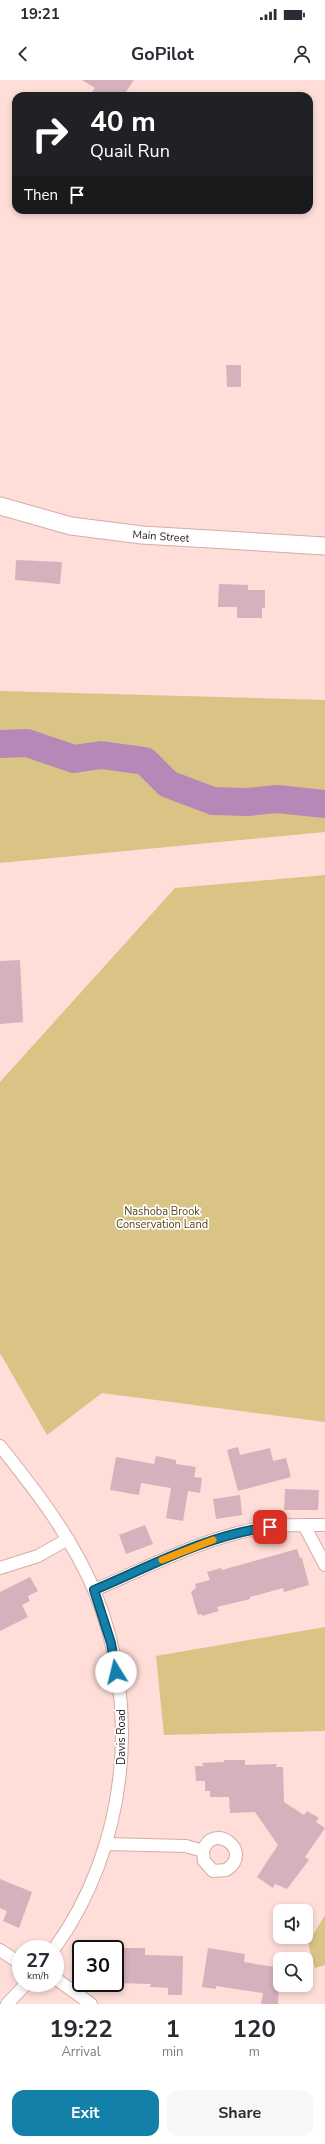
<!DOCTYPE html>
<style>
:root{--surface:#fff;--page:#f7f7f7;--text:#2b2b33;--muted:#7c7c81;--accent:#1380a9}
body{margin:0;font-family:"Nunito Sans",sans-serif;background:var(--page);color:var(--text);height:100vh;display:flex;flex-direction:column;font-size:15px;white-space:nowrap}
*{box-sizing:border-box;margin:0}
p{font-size:13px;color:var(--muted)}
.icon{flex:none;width:22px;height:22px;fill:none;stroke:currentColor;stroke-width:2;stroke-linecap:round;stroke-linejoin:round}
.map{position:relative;height:1924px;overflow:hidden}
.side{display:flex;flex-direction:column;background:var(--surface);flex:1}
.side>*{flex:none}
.hud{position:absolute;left:12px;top:12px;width:301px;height:122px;border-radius:12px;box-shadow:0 2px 6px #0003;background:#202124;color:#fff;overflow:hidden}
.buttons{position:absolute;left:273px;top:1824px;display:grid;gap:8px}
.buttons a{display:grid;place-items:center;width:40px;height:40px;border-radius:8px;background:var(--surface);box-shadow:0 2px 6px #0003;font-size:20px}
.speed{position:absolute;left:12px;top:1860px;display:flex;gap:8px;font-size:20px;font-weight:700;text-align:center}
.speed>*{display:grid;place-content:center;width:52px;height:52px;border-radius:50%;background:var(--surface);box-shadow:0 2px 6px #0003;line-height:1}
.speed small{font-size:10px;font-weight:400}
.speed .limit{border:2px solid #111;border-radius:6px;background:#fff;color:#111}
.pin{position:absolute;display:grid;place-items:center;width:34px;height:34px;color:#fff;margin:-17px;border-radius:8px;box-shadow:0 2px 6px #0006}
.me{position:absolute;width:44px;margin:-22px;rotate:351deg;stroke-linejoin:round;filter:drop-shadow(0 0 3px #0008)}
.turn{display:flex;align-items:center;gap:14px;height:84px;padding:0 12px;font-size:18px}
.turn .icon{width:52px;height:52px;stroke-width:2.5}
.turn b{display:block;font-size:28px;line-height:34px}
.then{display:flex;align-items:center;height:38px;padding:0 12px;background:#0003;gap:8px;font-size:15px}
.eta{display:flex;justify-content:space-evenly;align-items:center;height:68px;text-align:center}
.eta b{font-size:24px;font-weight:700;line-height:28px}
.button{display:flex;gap:8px;margin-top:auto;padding:8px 12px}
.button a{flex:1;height:46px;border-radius:12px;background:var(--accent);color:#fff;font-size:16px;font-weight:700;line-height:46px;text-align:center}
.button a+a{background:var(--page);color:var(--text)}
.status{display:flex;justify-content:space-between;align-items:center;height:28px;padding:0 20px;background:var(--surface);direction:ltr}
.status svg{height:11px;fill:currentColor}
header{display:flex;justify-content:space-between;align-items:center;height:52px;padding:0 12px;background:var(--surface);font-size:18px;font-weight:700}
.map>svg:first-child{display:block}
.green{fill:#d9c486}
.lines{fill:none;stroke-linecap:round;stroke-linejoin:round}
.river{stroke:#b688b8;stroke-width:28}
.building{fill:#d6b0bd}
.street-casing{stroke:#d4ada7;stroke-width:14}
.secondary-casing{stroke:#d4ada7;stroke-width:19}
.street{stroke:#fff;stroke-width:12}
.secondary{stroke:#fff;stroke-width:17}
.route-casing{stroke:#0c536e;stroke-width:10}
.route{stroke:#1380a9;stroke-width:7}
.slow{stroke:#f59e0b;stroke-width:7}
.labels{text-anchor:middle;stroke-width:3.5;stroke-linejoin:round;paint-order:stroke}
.street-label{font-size:11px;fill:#251715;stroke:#fff}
.park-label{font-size:11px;fill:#574716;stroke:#fff}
</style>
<div class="status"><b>19:21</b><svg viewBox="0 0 49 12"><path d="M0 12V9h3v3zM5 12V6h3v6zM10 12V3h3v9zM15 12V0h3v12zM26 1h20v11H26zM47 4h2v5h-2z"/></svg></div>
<header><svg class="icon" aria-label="back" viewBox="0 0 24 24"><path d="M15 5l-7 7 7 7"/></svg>GoPilot<svg class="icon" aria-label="person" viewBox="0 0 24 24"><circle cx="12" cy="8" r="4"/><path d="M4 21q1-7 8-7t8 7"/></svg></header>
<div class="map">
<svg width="325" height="1924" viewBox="0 0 325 1924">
<rect width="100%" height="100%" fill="#ffddd8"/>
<path class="green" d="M0 611 325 620V752L0 783Z
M325 795V1342L102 1313 47 1355 0 1273V1002L175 808Z
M325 1547V1651L164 1655 156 1576Z
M325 1835V1885L315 1888 308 1863Z"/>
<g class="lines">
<path class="river" d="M0 664 27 663 74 679 101 675 145 681 168 704 213 721 247 722 277 719 325 724"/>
</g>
<path class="building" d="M82 0H134L123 16H89L95 8Z
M226 285H241V307H227Z
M16 480 62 482 60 504 15 500Z
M219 504 248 505V510H265V528H262V538H237V527H218Z
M20 880 23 942 0 944V881Z
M238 1367 240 1375 270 1368 273 1381 286 1378 291 1397 238 1411 227 1370Z
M156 1376 176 1380V1384L196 1387 194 1397 202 1398 200 1413 188 1411 183 1441 166 1438 171 1408 141 1403 139 1415 110 1410 116 1377 154 1384Z
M285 1409 319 1410 318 1430H284Z
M240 1415 242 1435 216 1439 213 1419Z
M145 1445 153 1464 126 1474 119 1455Z
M297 1469 300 1478H302L309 1505 284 1512 283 1508 250 1517V1519L217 1527 219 1531 202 1536V1534L198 1535 191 1512 196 1508 195 1504 210 1500 207 1492 221 1488 222 1490Z
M30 1497 38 1511 28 1516 30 1521 22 1525 28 1537 0 1551V1512Z
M224 1680H245V1685L277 1684 276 1687H283L284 1722 304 1735 307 1731 319 1738 316 1742 325 1748 305 1777 309 1780 287 1809 275 1804 273 1808 257 1797 278 1765 255 1732 230 1733 229 1717H210V1711H205V1701H196L195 1686H203L202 1683 224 1682Z
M0 1799 32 1812 19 1848 3 1841 7 1831 0 1828Z
M115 1868H145V1875L183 1876 182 1915H168V1908L150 1907 151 1904 115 1903Z
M208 1868 245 1874 244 1882 280 1888 278 1924H261L263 1913 216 1906V1909L202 1907Z"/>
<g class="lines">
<g class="street-casing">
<path id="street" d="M0 1366C36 1411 71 1456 94 1510 142 1625 128 1767 54 1869
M304 1445 325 1485
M0 1488 38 1476 68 1459
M94 1510C147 1488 198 1460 255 1449 278 1444 302 1445 325 1445
M106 1764 186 1766 203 1771C213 1740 255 1772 226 1790L213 1791 204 1781 203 1771
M0 1870 21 1884
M55 1898 91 1924
M7 1924 27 1903"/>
</g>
<g class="secondary-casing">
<path id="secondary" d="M0 426 71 446 142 455 325 466"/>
</g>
<use href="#street" class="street"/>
<use href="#secondary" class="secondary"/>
</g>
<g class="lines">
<g class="route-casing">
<path id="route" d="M116 1592 111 1563 94 1510C151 1486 207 1455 270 1447"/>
</g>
<use href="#route" class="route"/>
<path class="slow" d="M162 1480 213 1460"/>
</g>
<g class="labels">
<g class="street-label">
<text transform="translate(161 456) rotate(4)" y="4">Main Street</text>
<text transform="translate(121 1657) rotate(-90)" y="4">Davis Road</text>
</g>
<g class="park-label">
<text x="162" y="1135">Nashoba Brook<tspan x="162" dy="13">Conservation Land</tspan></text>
</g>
</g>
</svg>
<div class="buttons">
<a><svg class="icon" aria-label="sound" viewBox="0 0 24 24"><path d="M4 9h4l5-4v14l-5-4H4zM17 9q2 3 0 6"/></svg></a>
<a><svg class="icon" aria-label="search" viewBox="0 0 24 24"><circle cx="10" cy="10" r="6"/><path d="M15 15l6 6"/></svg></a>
</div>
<div class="speed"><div>27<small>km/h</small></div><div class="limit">30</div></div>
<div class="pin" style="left:270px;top:1447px;background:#d93025"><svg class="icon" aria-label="arrive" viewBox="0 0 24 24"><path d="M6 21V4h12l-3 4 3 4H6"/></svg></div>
<svg class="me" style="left:116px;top:1592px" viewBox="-20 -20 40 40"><circle r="19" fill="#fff"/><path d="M0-13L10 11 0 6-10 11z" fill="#1380a9"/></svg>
<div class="hud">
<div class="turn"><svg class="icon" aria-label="right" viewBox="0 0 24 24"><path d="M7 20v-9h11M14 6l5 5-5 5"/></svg><div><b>40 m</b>Quail Run</div></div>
<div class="then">Then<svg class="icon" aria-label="arrive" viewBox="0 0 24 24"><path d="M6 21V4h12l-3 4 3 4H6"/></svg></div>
</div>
</div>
<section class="side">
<div class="eta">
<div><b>19:22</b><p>Arrival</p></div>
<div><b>1</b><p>min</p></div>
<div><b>120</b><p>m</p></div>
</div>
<div class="button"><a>Exit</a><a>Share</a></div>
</section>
